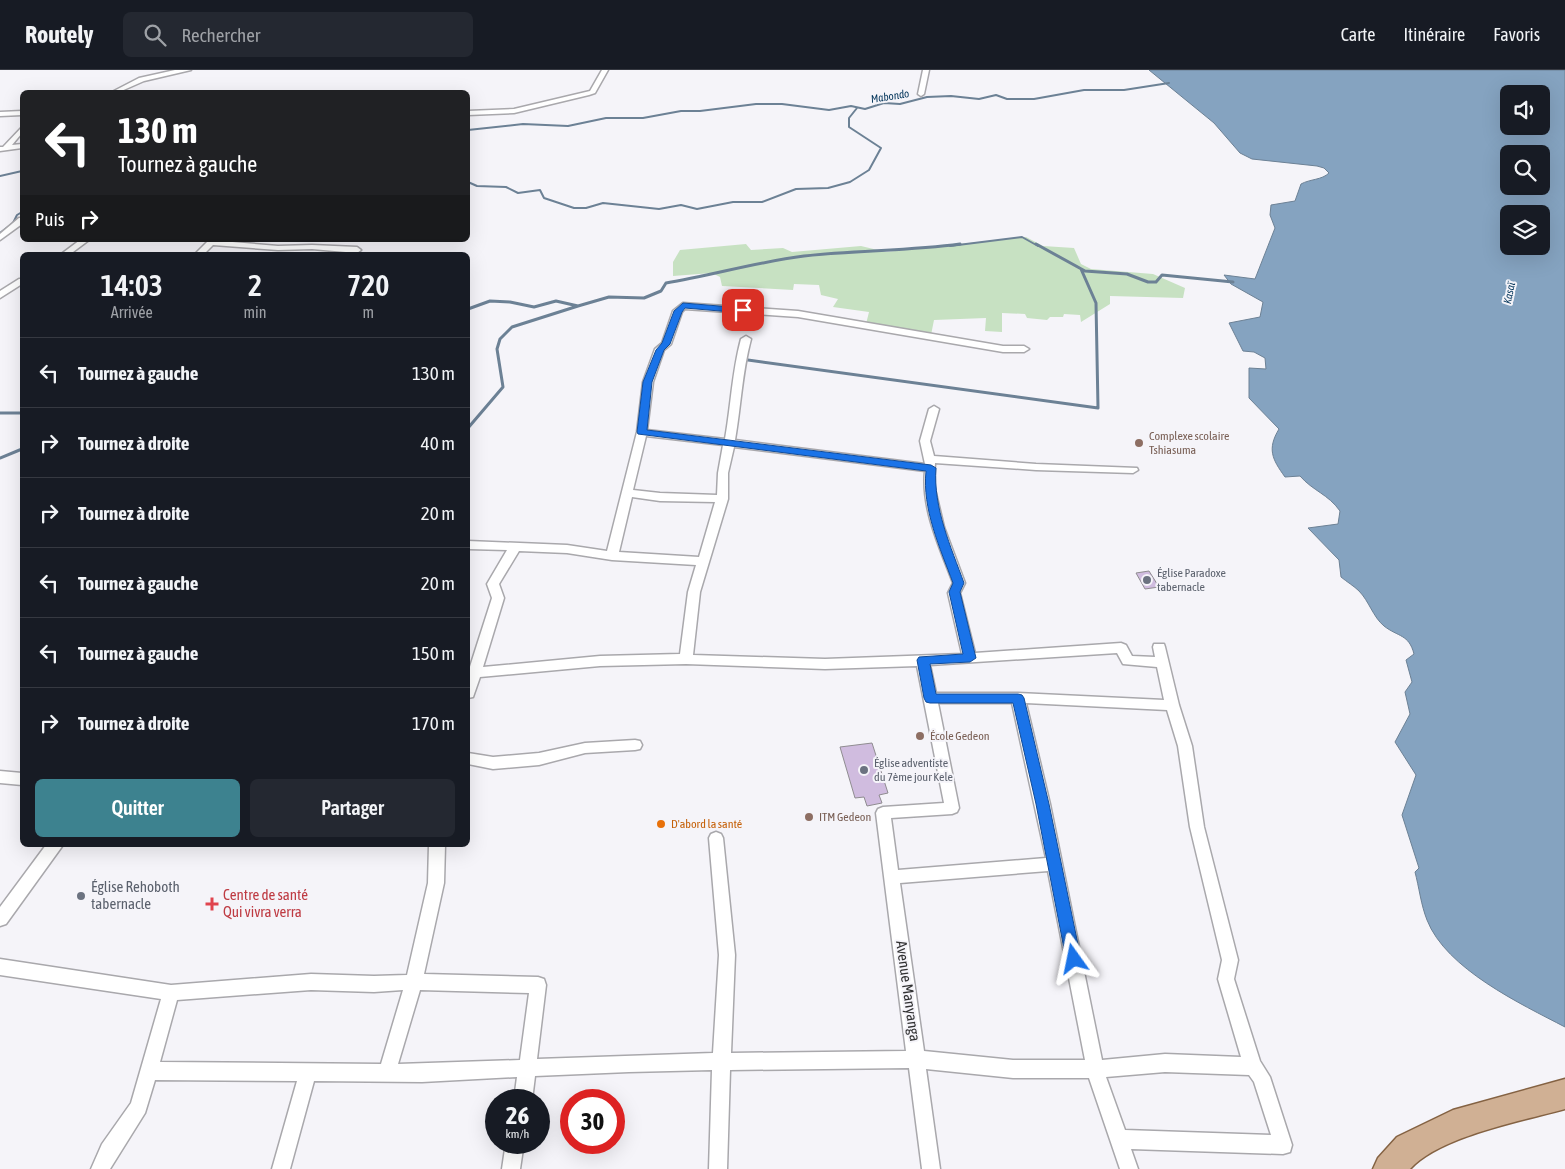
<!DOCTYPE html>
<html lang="fr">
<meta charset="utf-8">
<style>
:root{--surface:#171b24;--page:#242831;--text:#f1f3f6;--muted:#9ea1a6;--line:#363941;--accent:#3d828f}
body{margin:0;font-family:"Asap Condensed",sans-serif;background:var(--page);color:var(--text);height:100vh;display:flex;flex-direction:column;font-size:19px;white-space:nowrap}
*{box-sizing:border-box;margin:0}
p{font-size:16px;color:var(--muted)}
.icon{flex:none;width:28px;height:28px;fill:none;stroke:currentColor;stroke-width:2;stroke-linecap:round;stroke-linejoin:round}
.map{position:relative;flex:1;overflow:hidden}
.drawer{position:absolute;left:20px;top:182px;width:450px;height:595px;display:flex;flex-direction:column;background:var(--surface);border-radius:8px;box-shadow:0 5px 20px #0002}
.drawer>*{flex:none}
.top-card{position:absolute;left:20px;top:20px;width:450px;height:152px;border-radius:8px;box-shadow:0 5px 20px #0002;background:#202124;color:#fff;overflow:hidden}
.tools{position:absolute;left:1500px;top:15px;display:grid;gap:10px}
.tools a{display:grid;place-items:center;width:50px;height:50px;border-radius:8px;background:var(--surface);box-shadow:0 5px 20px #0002;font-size:25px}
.speed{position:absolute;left:485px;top:1019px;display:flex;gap:10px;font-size:25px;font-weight:700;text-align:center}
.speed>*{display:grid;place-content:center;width:65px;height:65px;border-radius:50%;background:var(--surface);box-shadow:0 5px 20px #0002;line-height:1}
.speed small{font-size:12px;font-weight:400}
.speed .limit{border:8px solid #d22;background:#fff;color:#111}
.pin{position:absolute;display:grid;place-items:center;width:42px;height:42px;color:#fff;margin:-21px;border-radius:10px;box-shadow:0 2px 8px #0006}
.me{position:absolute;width:55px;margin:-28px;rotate:348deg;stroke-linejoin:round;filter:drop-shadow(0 0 4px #0008)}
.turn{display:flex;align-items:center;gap:18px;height:105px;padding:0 15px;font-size:22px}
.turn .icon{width:65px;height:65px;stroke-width:2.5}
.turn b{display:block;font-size:35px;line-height:42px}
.then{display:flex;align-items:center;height:48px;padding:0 15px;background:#0003;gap:10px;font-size:19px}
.eta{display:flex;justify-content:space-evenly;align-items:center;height:85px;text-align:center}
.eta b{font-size:30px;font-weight:600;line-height:35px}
.cta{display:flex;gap:10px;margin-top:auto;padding:10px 15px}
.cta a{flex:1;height:58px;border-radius:8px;background:var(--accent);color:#fff;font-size:20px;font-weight:600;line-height:58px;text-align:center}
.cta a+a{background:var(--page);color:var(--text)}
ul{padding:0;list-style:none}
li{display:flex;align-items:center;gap:15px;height:70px;padding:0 15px;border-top:1px solid var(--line)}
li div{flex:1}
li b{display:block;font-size:19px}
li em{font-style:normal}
header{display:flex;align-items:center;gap:30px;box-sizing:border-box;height:70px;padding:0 25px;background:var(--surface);border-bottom:1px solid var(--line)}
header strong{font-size:24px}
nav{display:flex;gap:28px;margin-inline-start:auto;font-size:18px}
.search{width:350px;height:45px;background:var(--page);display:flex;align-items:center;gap:12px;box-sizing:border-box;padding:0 18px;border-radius:8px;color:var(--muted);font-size:19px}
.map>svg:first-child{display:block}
.green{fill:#c7e1c2}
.water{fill:#85a3c0;stroke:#6c8195;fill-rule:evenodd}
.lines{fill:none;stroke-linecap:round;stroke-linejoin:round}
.stream-far1{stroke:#6c8195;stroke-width:2}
.stream{stroke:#6c8195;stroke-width:3}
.building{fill:#d0bcdf;stroke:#8f8c90}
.minor-casing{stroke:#a9a8ac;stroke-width:3}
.primary-casing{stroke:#846243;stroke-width:3}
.minor{fill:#fff;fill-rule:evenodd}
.primary{fill:#d0b094;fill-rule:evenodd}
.route{fill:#1a73e8;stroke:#114b97}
.education-dot{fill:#8d6e63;stroke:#f5f4f9;stroke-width:2}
.worship-dot{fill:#6b7280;stroke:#f5f4f9;stroke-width:2}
.food-dot{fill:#e8710a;stroke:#f5f4f9;stroke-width:2}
.health-dot{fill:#e0444e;stroke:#f5f4f9;stroke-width:2}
.labels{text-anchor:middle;stroke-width:4;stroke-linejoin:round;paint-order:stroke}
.far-water-label{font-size:11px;font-style:italic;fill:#003359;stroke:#f5f4f9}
.education-label{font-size:12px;fill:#785e54;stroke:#f5f4f9;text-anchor:start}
.worship-label{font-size:12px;fill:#5b616d;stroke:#f5f4f9;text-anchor:start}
.food-label{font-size:12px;fill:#c56008;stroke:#f5f4f9;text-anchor:start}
.near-worship-label{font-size:15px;fill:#5b616d;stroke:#f5f4f9;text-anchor:start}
.near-health-label{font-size:15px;fill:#be3a42;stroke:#f5f4f9;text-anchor:start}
.near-street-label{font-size:15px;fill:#313132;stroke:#f5f4f9}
</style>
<header>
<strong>Routely</strong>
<div class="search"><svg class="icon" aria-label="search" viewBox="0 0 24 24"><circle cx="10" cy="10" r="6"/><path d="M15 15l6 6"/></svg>Rechercher</div>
<nav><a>Carte</a><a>Itinéraire</a><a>Favoris</a></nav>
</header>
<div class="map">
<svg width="1565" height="1099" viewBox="0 0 1565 1099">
<rect width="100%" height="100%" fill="#f5f4f9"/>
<path class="green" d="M1026 167 1043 176 1074 178 1081 194 1091 199 1153 204 1185 218 1183 228 1110 226V234L1081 252 1080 245 1064 244 1063 247H1050L1047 250 1027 248 1025 244 1002 243V262L985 261 986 248 934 250 931 265 866 254 869 242 833 237 838 229 821 225 819 215 794 214 793 220 722 216 720 207 712 203 673 206V192L680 180 746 174 751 180 783 178 792 182 861 176 886 182Z"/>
<path class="water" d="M1149 0H1565V957C1521 934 1446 899 1427 850 1421 835 1419 817 1415 802L1419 798 1402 745 1416 705 1395 672 1410 644 1405 622 1412 612 1406 590 1414 584C1409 564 1398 567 1384 556 1373 547 1369 531 1359 521 1354 516 1347 512 1341 507L1339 490 1308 458 1338 454 1340 441C1328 424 1313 421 1300 406L1285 407C1272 389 1267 379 1279 359L1249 328V298L1266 299 1265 288 1254 282 1243 281 1229 253 1260 247 1263 232 1231 214 1224 205 1255 209 1275 158 1270 145 1271 135 1295 131 1301 114C1310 109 1322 110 1329 103L1324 98 1317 96 1252 89 1240 83 1214 53ZM1509 24H1541V56H1509ZM1509 84H1541V116H1509ZM1509 144H1541V176H1509Z"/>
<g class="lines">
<path class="stream-far1" d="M468 60 523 54 568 56 606 48H643L681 41H700L756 34H782L829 40 851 36 865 39 884 33 900 34 927 27 951 26 979 29 996 25 1007 29H1034L1084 20H1124L1169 13
M0 106 22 101
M468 112 477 116 506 117 518 123 540 120 544 128 574 138H586L603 133 659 139 681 135 697 139 733 132H762L796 119 828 118 850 112 869 100 881 78 849 57V48L857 38
M0 163 13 153 17 145 22 142
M950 176 1022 167 1038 176"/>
<path class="stream" d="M1036 174 1085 201 1127 204 1148 212H1156L1162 205 1233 212
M468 239 490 231 510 232 534 237 556 231 578 236 609 227 644 228 661 221 666 213C713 205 757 192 804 186 856 180 909 181 960 174
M748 290 1098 338 1096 233 1081 199
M0 343H22
M468 358 503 317 497 279 500 269 512 257 578 236
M0 388 22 379"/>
</g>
<path class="building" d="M1149 501 1159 517 1145 519 1136 503Z
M872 673 888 723 879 725 882 733 867 736 864 727 855 728 840 677Z"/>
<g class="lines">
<g class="minor-casing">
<path id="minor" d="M175 0H191L144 11 119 22H112L139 8Z
M602 0H608L595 23 589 25 514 43 468 45V41L514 39 590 21Z
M923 0H929L924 24 921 26 918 24Z
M22 41V45L0 46V42Z
M22 57V63L12 75 22 74V78L0 81V77H3Z
M19 148H22V154L0 170V164Z
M80 170H89L69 185H60Z
M209 170 278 176 312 175 357 177 361 180 357 183 312 179 278 180 213 175 203 185H194Z
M19 209H22V214L0 228V221Z
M683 233 798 241 1003 276H1024L1029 279 1024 282H1003L798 247 685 239 682 242 671 274 664 280 653 312 647 360 725 369C731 336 732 302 741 269L746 266 751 269C742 302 741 336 735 370L925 394 920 371 929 339 934 336 939 339 930 371 934 386 1036 394 1137 398 1138 400 1133 403 1036 400 935 393 934 415 944 457 965 513 960 523 975 583 1121 573 1126 575 1132 586 1155 587 1153 577 1154 574H1164L1165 577 1179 635 1192 676 1204 757 1238 890 1234 909 1260 991 1270 1007 1292 1075 1290 1082 1283 1084 1131 1079 1138 1099H1120L1089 1008H1013L926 999 940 1099H922L909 998 730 1000 727 1099H709L712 1000 629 1002 535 1006 532 1030H514L517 1007 422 1012 314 1011 290 1099H272L297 1011 155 1010 145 1043 110 1099H91L102 1074 131 1033 161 929 0 905V889L171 915 311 904 374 906 407 905 428 813 429 775H445L444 813 424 904 538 907 544 909 546 915 537 989 713 983 719 885 709 768 711 764 716 762 721 764 723 768 735 885 731 983 906 981 876 743 878 739 883 737 944 733 917 596 825 599 686 594 600 596 480 607 473 627 468 628V603L492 528 487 514 507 480 468 479V471L567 475 607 481 637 362 643 312 655 279 662 273 673 241ZM646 366 723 375 718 403 717 425 660 423 633 420ZM734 377 925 401C921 439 940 478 953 513L948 523 962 584 825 589 693 585 700 522 728 429V403ZM632 427 660 431 715 432 699 487 619 482ZM519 481 567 483 612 490 696 495 688 522 680 584 600 586 483 597 504 528 499 514ZM1117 583 1123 594 1157 597 1164 630 1018 623H936L930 595ZM938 633H1012L1046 788 898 800 891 748 952 744 957 742 959 738ZM1026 633 1167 640 1178 676 1190 757 1222 890 1218 909 1241 987 1165 984 1102 990 1050 734ZM1048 801 1085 990H1013L924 981 900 813ZM311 920 374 922 403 920 381 994 160 992 177 930ZM420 920 529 923 520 990 398 994ZM1165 1002 1249 1005 1254 1012 1271 1065 1125 1060 1106 1007Z
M635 670 640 671 642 675 640 679 635 680 585 683 539 695 493 699 468 694V683L493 687 539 683 585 673Z
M0 701 22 703V715L0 713Z
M46 775H63L6 854 0 856V837Z
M506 1072H524L520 1099H502Z"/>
</g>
<g class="primary-casing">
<path id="primary" d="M1565 1009V1039C1522 1051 1440 1066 1410 1099H1373L1378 1088 1397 1067 1453 1040Z"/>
</g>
<use href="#minor" class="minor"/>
<use href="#primary" class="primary"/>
</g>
<path class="route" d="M683 233 743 238 747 240 743 243 685 238 682 242 670 274 664 280 652 312 647 360 931 395 936 398C933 438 951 477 964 513L960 522 976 588 970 592 930 594 936 624H1018L1022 625 1024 628 1049 734 1081 889 1079 894 1074 896 1069 894 1066 889 1036 734 1013 633H930L926 632 924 628 917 590 919 587 963 584 949 522 953 513C940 478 922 439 926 401L638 364 637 362 643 312 656 280 662 273 674 241Z"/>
<g class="education-dot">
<circle cx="1139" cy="373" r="5"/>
<circle cx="920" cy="666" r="5"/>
<circle cx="809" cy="747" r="5"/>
</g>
<g class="worship-dot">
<circle cx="1147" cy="510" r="5"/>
<circle cx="864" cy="700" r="5"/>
<circle cx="81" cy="826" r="5"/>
</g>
<circle class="food-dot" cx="661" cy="754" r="5"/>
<path class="health-dot" d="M209.5 826.5h5v5h5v5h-5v5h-5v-5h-5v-5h5z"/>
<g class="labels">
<g class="far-water-label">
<text transform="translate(890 26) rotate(-9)" y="4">Mabondo</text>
<text transform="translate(1509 223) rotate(-78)" y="4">Kasaï</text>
</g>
<g class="education-label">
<text x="1149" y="370">Complexe scolaire<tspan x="1149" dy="14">Tshiasuma</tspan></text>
<text x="930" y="670">École Gedeon</text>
<text x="819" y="751">ITM Gedeon</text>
</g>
<g class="worship-label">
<text x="1157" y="507">Église Paradoxe<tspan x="1157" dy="14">tabernacle</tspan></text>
<text x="874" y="697">Église adventiste<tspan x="874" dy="14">du 7ème jour Kele</tspan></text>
</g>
<g class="food-label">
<text x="671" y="758">D'abord la santé</text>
</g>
<g class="near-worship-label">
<text x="91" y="822">Église Rehoboth<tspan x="91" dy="17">tabernacle</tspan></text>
</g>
<g class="near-health-label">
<text x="223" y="830">Centre de santé<tspan x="223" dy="17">Qui vivra verra</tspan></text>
</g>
<g class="near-street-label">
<text transform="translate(908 921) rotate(82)" y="5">Avenue Manyanga</text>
</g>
</g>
</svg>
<div class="tools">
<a><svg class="icon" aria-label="sound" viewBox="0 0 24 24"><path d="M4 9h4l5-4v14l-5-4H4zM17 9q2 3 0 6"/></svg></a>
<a><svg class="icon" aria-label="search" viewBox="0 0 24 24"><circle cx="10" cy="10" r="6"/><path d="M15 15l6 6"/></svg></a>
<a><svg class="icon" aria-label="layers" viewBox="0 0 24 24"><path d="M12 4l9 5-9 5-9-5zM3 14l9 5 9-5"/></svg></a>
</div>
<div class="speed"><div>26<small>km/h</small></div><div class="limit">30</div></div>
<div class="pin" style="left:743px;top:240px;background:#d93025"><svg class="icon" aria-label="arrive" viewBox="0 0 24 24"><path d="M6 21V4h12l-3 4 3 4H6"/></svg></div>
<svg class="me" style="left:1074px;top:889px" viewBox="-20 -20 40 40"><path d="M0-17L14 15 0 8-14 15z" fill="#1a73e8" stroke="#fff" stroke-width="4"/></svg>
<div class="top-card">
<div class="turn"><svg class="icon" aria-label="left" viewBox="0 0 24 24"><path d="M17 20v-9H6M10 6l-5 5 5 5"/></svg><div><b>130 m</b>Tournez à gauche</div></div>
<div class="then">Puis<svg class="icon" aria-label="right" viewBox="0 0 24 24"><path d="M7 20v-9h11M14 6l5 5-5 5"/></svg></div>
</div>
<section class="drawer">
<div class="eta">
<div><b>14:03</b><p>Arrivée</p></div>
<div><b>2</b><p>min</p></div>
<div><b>720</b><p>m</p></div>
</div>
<ul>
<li><svg class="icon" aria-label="left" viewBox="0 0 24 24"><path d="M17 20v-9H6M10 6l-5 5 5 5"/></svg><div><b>Tournez à gauche</b></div><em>130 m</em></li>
<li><svg class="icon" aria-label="right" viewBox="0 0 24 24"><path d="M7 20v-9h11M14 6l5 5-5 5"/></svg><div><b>Tournez à droite</b></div><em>40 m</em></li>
<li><svg class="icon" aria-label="right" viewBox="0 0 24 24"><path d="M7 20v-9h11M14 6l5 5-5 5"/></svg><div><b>Tournez à droite</b></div><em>20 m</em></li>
<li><svg class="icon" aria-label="left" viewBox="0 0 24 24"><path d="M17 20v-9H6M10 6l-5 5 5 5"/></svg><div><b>Tournez à gauche</b></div><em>20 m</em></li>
<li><svg class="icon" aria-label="left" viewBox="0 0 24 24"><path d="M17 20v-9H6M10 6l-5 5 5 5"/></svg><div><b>Tournez à gauche</b></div><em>150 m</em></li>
<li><svg class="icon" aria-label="right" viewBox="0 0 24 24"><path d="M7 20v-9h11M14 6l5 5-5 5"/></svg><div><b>Tournez à droite</b></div><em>170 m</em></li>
</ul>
<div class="cta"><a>Quitter</a><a>Partager</a></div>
</section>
</div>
